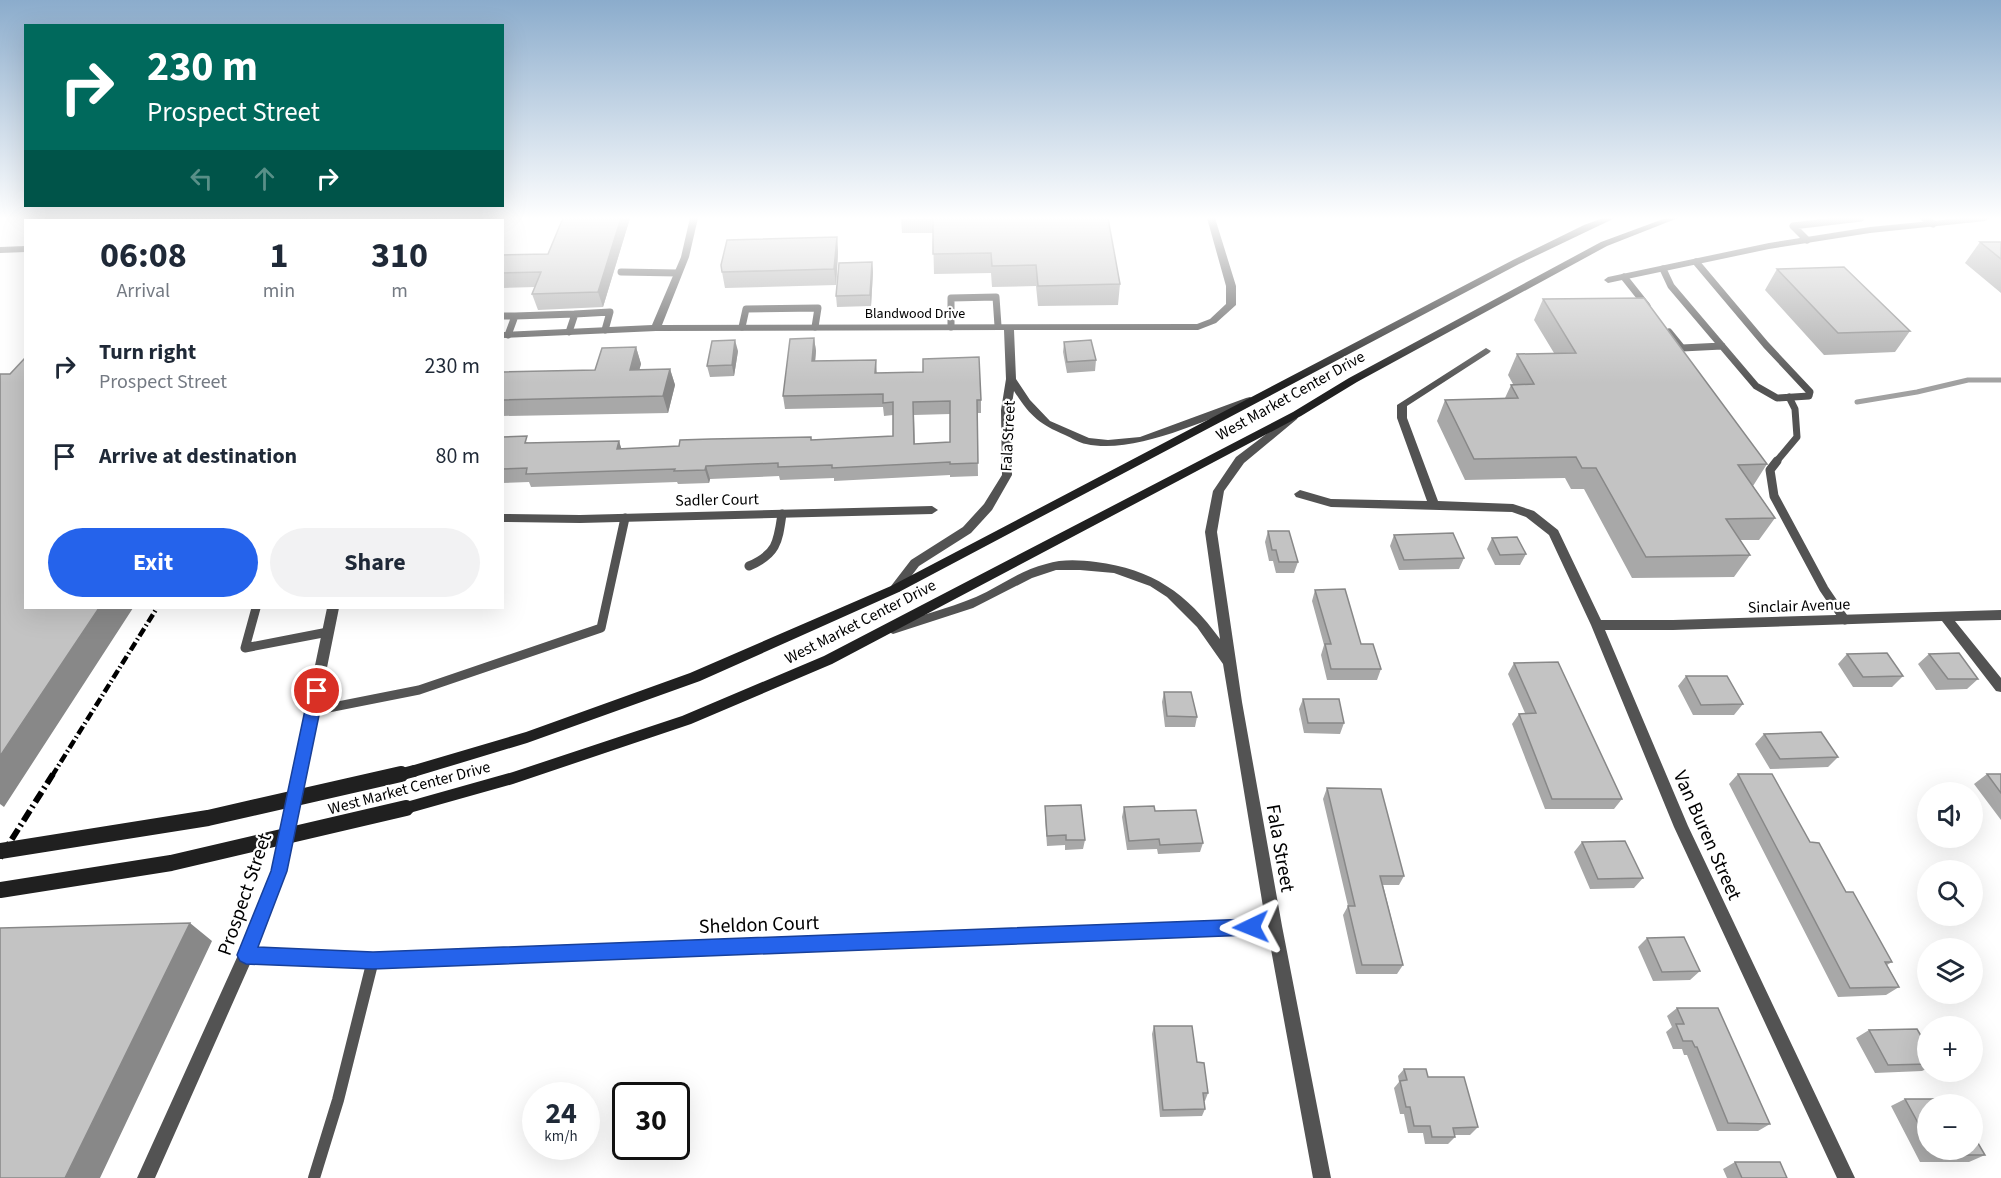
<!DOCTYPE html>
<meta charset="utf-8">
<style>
:root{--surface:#fff;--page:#f2f2f3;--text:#1f2937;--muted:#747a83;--accent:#2563eb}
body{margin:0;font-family:"Source Sans 3",sans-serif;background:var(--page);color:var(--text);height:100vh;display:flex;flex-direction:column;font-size:22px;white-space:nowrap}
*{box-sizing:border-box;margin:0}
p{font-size:20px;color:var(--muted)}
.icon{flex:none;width:33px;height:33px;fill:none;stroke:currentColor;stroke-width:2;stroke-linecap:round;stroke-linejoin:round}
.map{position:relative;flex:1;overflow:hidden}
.side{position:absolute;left:24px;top:219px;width:480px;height:390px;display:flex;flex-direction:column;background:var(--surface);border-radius:0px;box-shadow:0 6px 24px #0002}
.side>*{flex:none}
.hud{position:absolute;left:24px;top:24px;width:480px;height:183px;border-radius:0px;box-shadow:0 6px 24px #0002;background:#00695c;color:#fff;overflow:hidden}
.controls{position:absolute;left:1917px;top:782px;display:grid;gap:12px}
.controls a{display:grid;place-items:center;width:66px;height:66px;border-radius:50%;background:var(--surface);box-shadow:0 6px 24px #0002;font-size:30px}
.speed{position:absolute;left:522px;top:1082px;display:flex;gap:12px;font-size:30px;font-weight:700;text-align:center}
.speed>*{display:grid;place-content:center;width:78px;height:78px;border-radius:50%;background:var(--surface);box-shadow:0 6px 24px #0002;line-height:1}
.speed small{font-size:15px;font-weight:400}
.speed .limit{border:3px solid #111;border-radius:9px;background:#fff;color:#111}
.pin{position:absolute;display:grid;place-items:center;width:51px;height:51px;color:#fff;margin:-26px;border:3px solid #fff;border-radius:50%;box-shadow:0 2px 6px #0007}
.me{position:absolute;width:66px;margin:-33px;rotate:268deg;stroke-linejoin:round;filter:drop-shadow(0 0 4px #0008)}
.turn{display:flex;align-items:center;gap:21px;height:126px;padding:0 24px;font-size:27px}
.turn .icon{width:78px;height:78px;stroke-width:2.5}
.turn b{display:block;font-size:42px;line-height:51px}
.lanes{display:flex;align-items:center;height:57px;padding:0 24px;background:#0003;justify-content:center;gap:30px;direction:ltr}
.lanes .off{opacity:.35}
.eta{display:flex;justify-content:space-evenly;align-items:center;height:102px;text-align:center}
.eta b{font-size:36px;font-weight:700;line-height:42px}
.primary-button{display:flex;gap:12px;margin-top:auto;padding:12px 24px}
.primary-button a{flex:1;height:69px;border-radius:36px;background:var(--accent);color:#fff;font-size:24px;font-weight:700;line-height:69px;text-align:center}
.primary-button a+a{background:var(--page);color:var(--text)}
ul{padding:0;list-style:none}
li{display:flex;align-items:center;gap:18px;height:90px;padding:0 24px}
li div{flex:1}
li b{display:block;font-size:22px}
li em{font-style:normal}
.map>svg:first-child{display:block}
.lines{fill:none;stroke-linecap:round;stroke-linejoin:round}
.stream{stroke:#a1a1a1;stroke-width:5}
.service-far2{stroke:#535353;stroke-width:7}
.service-far1{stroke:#535353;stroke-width:9}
.service{stroke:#535353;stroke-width:12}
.minor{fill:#535353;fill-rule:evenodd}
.tertiary{fill:#535353;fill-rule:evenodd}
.secondary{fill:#202020;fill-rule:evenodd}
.rail-far2{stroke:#000;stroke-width:4;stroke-dasharray:7 2 1.5 2;stroke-linecap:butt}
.rail-far1{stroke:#000;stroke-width:4.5;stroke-dasharray:9 3 1.5 3;stroke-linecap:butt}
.rail{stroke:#000;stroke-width:6;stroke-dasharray:12 4 2 4;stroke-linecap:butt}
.secondary-bridge-far1{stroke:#202020;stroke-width:12}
.secondary-bridge{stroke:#202020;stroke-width:16}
.wall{fill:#a8a8a8;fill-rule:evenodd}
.shaded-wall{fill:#888}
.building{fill:#c3c3c3;stroke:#888;stroke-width:1.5;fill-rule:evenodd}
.route{fill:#2563eb;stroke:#184099;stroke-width:1.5}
.labels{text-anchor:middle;stroke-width:4.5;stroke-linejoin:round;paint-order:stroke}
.far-street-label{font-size:14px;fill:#000;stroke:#fff}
.street-label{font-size:16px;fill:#000;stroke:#fff}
.near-street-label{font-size:20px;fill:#000;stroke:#fff}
</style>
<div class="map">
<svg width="2001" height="1178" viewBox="0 0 2001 1178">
<rect width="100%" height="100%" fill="#fff"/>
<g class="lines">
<path class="stream" d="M1857 402 1917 392 1968 380H2001"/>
<path class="service-far2" d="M1924 218 1933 224
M1807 240 1793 226 1861 218
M1663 269 1671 286 1756 386 1777 398 1809 396 1810 392 1766 345 1696 262
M621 272 678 273
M1624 277 1647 306
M575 314 610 312 605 330
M502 316H515L508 335
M515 316 575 314 569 332
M742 327 746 309 818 308 815 327
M951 327V298L996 297 998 326
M1669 332 1682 348 1722 346
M1776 462 1797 437 1795 409 1789 397"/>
<path class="service-far1" d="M1777 461 1770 470 1774 496 1824 589 1845 620
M749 566C777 554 778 542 782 514
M256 608 245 648 328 632
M313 711 419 690 601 628 625 518"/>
<path class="service" d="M246 955 373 960 933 938
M314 1178 338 1100 373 960"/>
<path class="minor" d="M131 218H141L139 220H130Z
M300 218H309L307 220H299Z
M690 218H698L689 257 662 325 1197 324 1210 319 1226 304V286L1207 218H1215L1236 286V305L1216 323 1198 330H1014L1016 379 1030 400 1050 421 1089 438 1108 440 1140 437 1246 398 1250 397 1255 400 1254 402C1207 419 1135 455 1086 444 1079 443 1072 438 1065 435 1039 424 1030 416 1014 391L1011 410 1012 475 992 510 971 533 919 566 899 592H891L889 589 891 586 911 560 963 527 984 504 1002 475 1001 410 1006 379 1004 330 656 331 502 338V332L652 325 681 257Z
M1962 218H1989L1985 221 1870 233 1769 249 1608 283 1604 280 1608 277 1769 243 1870 227Z
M26 246V252L0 253V247Z
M1486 348 1491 351 1489 353 1407 406V418L1438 501 1513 504 1534 511 1558 530 1601 620H1673L2001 610V620L1955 621 2001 678V692L1996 691 1942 621 1673 630H1605L1688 826 1855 1178H1837L1674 827 1591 625 1549 535 1526 517 1512 512 1331 507 1296 497 1294 494 1300 490 1331 499 1427 501 1397 418V405Z
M1293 414 1297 415 1298 417 1297 419 1244 463 1224 491 1217 532 1242 702 1282 926 1331 1178H1313L1268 933 933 945 928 943 925 938 928 933 933 931 1265 919 1223 664 1197 627 1167 597 1150 586 1114 573 1080 570H1056L1032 578 973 608 893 634 889 632 887 629 889 626C918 616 947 609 976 597 999 587 1020 570 1046 564 1062 559 1079 560 1096 562 1152 569 1187 593 1220 639L1205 532 1213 491 1236 457Z
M932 506 938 510 932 514 580 523 502 522V514L580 515Z"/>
<path class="tertiary" d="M430 218H438L437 220H429Z
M327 608H339L286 871 254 955 155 1178H137L239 953 272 871Z"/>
<path class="secondary" d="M1603 218H1615L1519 264 899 592 700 681 527 743 414 777 409 775 407 771 409 767 414 765 526 732 690 673 891 586 1513 260 1584 225Z
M1666 218H1678L1607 246 1357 382 1301 416 832 664 691 724 513 784 406 814 401 812 399 808 401 804 406 802 513 772 682 716 824 656 1293 412 1349 378 1601 242Z"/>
<path class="rail-far2" d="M402 220 404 218"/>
<path class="rail-far1" d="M52 776 157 608"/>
<path class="rail" d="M0 858 53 774"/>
<path class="secondary-bridge-far1" d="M395 776 414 771"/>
<path class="secondary-bridge" d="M0 851 208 818 401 774
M0 890 171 863 406 808"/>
</g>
<path class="wall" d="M563 218H630L603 307 538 310 532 294 535 287 502 288V255L548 254Z
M901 218H1108L1120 284 1118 305 1038 306 1036 286 992 287 991 273 934 274 933 233H902Z
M837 237 838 253 836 285 725 288 722 272Z
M1980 242H2001V293L1965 263Z
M872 262 873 272 871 306 837 307 836 296Z
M1777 269 1910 331 1895 352 1824 355 1765 290Z
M1543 299 1767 464 1753 486 1775 518 1759 540H1740L1750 555 1734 577 1632 578 1584 489H1571L1565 478 1465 480 1437 421 1445 400 1505 398 1511 385 1513 384 1508 375 1517 354 1554 353 1534 320Z
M814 338 816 351 815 361 876 360 877 373 981 400V413H977L978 476 950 477V475L834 481V478L780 480 779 476 710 479 709 483 678 484 677 482 531 487 529 482 502 483V437L530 443 619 441 621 449 893 436V415L884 416 883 407 785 409 783 396ZM950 414V442L915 444 914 415Z
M1064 342 1096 360 1095 371 1067 373 1063 352Z
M636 347 641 364 639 370 670 369 675 385 668 413 502 416V372L595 370Z
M738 351 734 376 710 377 707 366Z
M1268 531 1298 562 1294 573H1276L1273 561H1269L1265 542Z
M1394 535 1464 558 1459 569 1399 570 1390 546Z
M1492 538 1526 554 1520 565H1495L1487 549Z
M1315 590 1361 644 1381 669 1377 680H1327L1321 655 1324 645 1312 601Z
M1847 654 1903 676 1892 687H1853L1838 664Z
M1929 654 1978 679 1967 689 1936 690 1918 664Z
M1514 663 1622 799 1614 809H1545L1512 724 1519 714 1525 713 1508 674Z
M1686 676 1743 704 1734 715H1693L1678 686Z
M1164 692 1197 717 1195 727H1165L1162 702Z
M1303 699 1344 723 1340 734 1304 733 1299 709Z
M1764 734 1838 757 1828 767 1770 769 1755 744Z
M1738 774 1810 842 1846 892 1892 962 1887 965 1899 987 1886 995 1838 997 1729 784Z
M1987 774H2001V820L1974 784Z
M1327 788 1404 876 1399 885H1383L1403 965 1397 974H1356L1343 915 1348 906 1323 799Z
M1045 806 1085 840 1083 849 1065 850V845L1047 846 1045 816Z
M1124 807 1155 811 1203 843 1200 852 1158 854 1157 849 1127 850 1122 817Z
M1582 842 1643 878 1634 888 1590 889 1574 852Z
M1647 938 1700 971 1690 980 1653 981 1638 947Z
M1677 1008 1770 1124 1758 1131H1717L1687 1055H1684L1682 1049H1673L1666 1032 1672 1027 1667 1016Z
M1154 1026 1197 1062 1208 1093 1205 1101H1204L1205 1109 1202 1116 1160 1117 1152 1034Z
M1869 1030 1928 1048V1068L1922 1071 1875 1073 1856 1038Z
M1404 1069 1428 1077 1478 1127 1470 1135H1454L1455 1137 1448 1144H1425L1423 1133H1408L1404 1114H1400L1394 1088 1399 1082 1398 1076Z
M1905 1099 1928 1104V1149H1972L1985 1155 1969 1162H1920L1891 1106Z
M1735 1162 1787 1178H1727L1723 1169Z"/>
<path class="shaded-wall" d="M226 218H247L245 220H224Z
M621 218H630L603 307 598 292Z
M837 237 838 253 836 285 834 269Z
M872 262 873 272 871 306 870 295Z
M814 338 816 351 814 374 812 361Z
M735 340 738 351 734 376 732 365Z
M636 347 641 364 635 386 630 370Z
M670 369 675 385 668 413 663 396Z
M619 441 623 454 617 449Z
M706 466 710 479 709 483 705 470Z
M99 608H133L4 807 0 804V756Z
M190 923 212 941 100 1178H65Z"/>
<path class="building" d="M171 218H226L224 220H169Z
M563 218H621L598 292 532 294 541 272 502 273V255L548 254Z
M933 218H1108L1120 284 1038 286 1036 265 992 266 991 253 933 254Z
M837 237 834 269 722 272 721 265 727 240Z
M1980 242H2001V259Z
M872 262 870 295 836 296 839 263Z
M1844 267 1910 331 1838 333 1777 269Z
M1644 298 1767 464 1738 465 1775 518 1726 519 1750 555 1646 557 1596 468H1582L1576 457 1474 459 1445 400 1518 398 1511 385 1534 384 1517 354 1576 353 1543 299Z
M814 338 812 361 876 360 875 373 923 372V359L979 357 981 400H977L978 463 950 464V462L832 468V465L778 467V463L706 466 705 470 674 471 675 469 526 474 527 468 502 469V437L527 436 525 443 619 441 617 449 679 446 680 440 711 439 811 437V440L893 436V402L883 403V394L783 396 790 339ZM950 401V442L914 444 913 402Z
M735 340 732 365 707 366 712 341Z
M1091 340 1096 360 1067 362 1064 342Z
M636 347 630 370 670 369 663 396 502 400V372L595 370 602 348Z
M26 357V608H99L0 756V374H10Z
M1268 531H1289L1298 562H1279L1276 550H1272Z
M1453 533 1464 558 1404 560 1394 535Z
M1517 537 1526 554 1500 555 1492 538Z
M1345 589 1361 644H1373L1381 669H1331L1325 644H1331L1315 590Z
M1887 653 1903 676 1863 677 1847 654Z
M1959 653 1978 679H1948L1929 654Z
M1558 662 1622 799H1552L1519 714 1536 713 1514 663Z
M1686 676H1727L1743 704 1701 705Z
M1164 692H1191L1197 717 1167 716Z
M1303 699H1339L1344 723H1308Z
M1821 732 1838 757 1780 759 1764 734Z
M1738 774H1772L1810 842 1819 843 1846 892H1853L1892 962H1885L1899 987 1850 988Z
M1987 774H2001V793Z
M1327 788 1381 789 1404 876H1380L1403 965H1362L1348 906H1355Z
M1081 805 1085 840H1066V835L1047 836 1045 806Z
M1154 806 1155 811 1196 810 1203 843 1160 845 1159 839 1129 841 1124 807Z
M1625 841 1643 878 1598 879 1582 842Z
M190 923 65 1178H0V928Z
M1684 937 1700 971 1662 972 1647 938Z
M1677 1008H1718L1770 1124 1728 1123 1697 1047H1695L1692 1041H1683L1676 1024H1684Z
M1154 1026H1192L1197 1062 1204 1063 1208 1093H1203L1205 1109 1163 1110Z
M1917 1029 1928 1048V1064L1888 1065 1869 1030Z
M1404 1069H1426L1428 1077H1464L1478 1127 1453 1128 1455 1137H1432L1430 1126H1414L1410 1107H1406L1400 1081 1407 1080Z
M1905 1099H1954L1957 1104H1928V1141Z
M1972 1133 1985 1155H1935L1932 1149H1972Z
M1735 1162H1780L1787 1178H1742Z"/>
<linearGradient id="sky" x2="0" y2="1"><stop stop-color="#8baccc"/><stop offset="0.57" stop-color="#fff"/><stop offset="1" stop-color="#fff" stop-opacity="0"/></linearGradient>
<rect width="2001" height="383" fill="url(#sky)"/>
<path class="route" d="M317 685 322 687 324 691 287 871 258 947 373 952 1251 919 1257 921 1260 927 1257 933 1251 935 373 969 246 964 240 961 237 955 271 871 309 691 311 687Z"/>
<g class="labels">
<g class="far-street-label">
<text x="915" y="318">Blandwood Drive</text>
</g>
<g class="street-label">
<text transform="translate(1290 395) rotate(-29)" y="6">West Market Center Drive</text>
<text transform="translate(1007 436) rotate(-87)" y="6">Fala Street</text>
<text transform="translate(717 499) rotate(-1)" y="6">Sadler Court</text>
<text transform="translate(1799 605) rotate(-2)" y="6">Sinclair Avenue</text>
<text transform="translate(860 621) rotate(-27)" y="6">West Market Center Drive</text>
<text transform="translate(409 787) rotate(-15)" y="6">West Market Center Drive</text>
</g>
<g class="near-street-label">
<text transform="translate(1708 835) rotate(66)" y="7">Van Buren Street</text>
<text transform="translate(1281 848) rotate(80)" y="7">Fala Street</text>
<text transform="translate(244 894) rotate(-71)" y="7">Prospect Street</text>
<text transform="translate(759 924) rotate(-2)" y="7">Sheldon Court</text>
</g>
</g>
</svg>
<div class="controls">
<a><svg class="icon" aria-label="sound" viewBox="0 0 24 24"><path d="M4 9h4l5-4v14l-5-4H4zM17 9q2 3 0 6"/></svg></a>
<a><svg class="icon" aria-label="search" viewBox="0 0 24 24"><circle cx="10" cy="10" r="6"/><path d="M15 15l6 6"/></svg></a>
<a><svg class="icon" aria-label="layers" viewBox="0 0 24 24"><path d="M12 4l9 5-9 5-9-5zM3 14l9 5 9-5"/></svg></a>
<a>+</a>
<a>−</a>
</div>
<div class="speed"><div>24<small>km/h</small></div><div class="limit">30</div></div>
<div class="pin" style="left:317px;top:691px;background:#d93025"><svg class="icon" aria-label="arrive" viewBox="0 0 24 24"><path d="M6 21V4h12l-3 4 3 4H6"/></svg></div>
<svg class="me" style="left:1251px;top:927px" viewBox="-20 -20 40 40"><path d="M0-17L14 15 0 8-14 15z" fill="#2563eb" stroke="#fff" stroke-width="4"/></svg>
<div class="hud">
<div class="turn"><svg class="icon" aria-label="right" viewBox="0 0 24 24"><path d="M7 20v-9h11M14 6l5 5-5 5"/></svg><div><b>230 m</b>Prospect Street</div></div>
<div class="lanes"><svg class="icon off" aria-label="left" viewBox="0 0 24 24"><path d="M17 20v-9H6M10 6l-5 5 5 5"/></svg><svg class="icon off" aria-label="ahead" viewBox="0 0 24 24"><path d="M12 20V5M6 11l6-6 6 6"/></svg><svg class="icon" aria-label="right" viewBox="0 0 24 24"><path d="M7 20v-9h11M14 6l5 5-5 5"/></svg></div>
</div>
<section class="side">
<div class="eta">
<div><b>06:08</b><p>Arrival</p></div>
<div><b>1</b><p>min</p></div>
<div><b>310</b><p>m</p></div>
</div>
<ul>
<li><svg class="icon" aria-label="right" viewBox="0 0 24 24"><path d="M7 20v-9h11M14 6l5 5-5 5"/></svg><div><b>Turn right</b><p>Prospect Street</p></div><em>230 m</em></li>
<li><svg class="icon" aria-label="arrive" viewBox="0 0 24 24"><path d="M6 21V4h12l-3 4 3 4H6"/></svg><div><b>Arrive at destination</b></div><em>80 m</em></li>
</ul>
<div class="primary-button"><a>Exit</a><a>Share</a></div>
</section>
</div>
